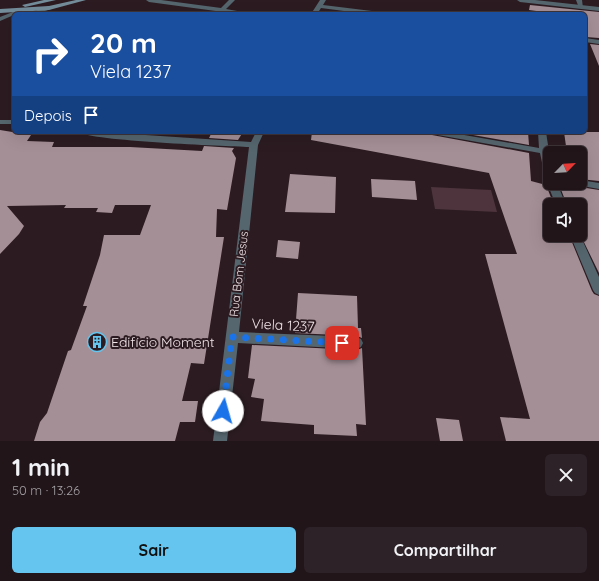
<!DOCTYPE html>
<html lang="pt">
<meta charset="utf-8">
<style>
:root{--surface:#21151a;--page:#2d2227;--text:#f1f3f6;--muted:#a29fa2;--line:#3e3439;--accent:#65c5ee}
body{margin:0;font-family:Quicksand,sans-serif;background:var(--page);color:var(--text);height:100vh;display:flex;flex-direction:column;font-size:15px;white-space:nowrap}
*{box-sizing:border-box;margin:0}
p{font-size:13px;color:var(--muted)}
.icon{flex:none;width:22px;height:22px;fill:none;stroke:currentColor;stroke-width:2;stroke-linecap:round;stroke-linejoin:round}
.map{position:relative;height:441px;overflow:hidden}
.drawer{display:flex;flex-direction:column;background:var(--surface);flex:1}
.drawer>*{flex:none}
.top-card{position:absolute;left:12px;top:12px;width:575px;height:122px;border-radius:6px;box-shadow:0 4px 16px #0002,0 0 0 1px var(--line);background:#1a4fa0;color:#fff;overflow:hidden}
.needle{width:26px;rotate:65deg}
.fabs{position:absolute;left:543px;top:146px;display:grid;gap:8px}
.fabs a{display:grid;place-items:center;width:44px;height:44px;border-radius:6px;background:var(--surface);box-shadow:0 4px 16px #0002,0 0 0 1px var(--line);font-size:20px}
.pin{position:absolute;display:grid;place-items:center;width:34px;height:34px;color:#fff;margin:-17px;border-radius:8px;box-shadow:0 2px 6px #0006}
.me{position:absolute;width:44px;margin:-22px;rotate:7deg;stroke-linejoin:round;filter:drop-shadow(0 0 3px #0008)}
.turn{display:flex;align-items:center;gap:14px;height:84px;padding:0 12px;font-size:18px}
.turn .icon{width:52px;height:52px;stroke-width:2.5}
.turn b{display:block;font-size:28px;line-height:34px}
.then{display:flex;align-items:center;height:38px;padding:0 12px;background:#0003;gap:8px;font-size:15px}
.round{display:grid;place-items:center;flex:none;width:42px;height:42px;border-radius:6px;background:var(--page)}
.overview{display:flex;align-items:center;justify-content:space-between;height:68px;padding:0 12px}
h1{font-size:24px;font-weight:700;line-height:30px}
.action{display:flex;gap:8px;margin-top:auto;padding:8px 12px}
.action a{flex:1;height:46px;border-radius:6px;background:var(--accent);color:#111;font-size:16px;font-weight:700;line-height:46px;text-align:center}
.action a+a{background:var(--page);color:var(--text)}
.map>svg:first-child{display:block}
.green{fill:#4e343d}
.building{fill:#a58f97}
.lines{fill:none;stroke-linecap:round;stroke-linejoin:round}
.lane{fill:#56666e;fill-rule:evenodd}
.street{fill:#56666e;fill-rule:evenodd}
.secondary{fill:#748d9a;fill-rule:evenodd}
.route{stroke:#1a73e8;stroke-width:7;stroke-dasharray:0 12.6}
.labels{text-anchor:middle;stroke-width:4;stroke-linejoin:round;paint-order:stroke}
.street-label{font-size:12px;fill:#f0e4e8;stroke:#2c1c22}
.near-street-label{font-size:14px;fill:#f0e4e8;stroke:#2c1c22}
.near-poi-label{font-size:14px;fill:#f0e4e8;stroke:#2c1c22;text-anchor:start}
</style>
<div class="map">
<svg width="599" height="441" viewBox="0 0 599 441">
<rect width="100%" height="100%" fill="#2c1c22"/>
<path class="green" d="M431 187 491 190 497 212 435 209Z"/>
<path class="building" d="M530 5 599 12V38L586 37 585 33V14H559L529 10Z
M590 44 599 45V66Z
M0 130 31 135 27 141 54 142 52 147H130L202 151 204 146 234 148 232 151 236 158 227 210 217 209 216 237H224L204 364 191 363 182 401H198L195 422H180L175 441H34L40 422 47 413 68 351 71 350 87 306H83L100 255 104 235H140L151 205H115L112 213 96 212 98 208H64L66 205 7 206 24 226 19 234 0 254Z
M212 132H243L238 140 209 138Z
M312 132H427L432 135 529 153 531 181 546 185 554 205H550V235H569L592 291 594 294 599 296V441H506L500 417 530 419 485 254H517L489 173 311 140Z
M456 132H528L529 145Z
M564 132H599V181L580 179V153H567Z
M290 174 336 177 335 213 285 212Z
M371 179 415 181 417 200 372 197Z
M560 187 580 191V187L599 190V273L580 234V205H567Z
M278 240 300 242 298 259 276 257Z
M298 293 357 296 358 328H361L362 338 357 336 295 333Z
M252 345 357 350 362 348 366 425 356 424 357 436 314 434V425L261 421 264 399 251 397 255 379 248 378Z
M436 418 459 420 463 441H440Z"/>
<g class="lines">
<path class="lane" d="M576 0H582L583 8H579Z"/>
<path class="street" d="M146 0H161L221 8 229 0H235L226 9 254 14H238L149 2Z
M320 0H326L323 5 380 12 383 14H367L321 8 317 14H311Z
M517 0H535L599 7V11L520 2Z
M49 6 51 7V9L36 14H27Z
M18 10 23 11 0 21V17Z
M585 38 599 40V44L585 42Z
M0 120H14V124H0Z
M80 132H100L251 142 256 132H264L258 145 239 332 357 337 361 339 363 343 361 347 357 349 238 343 227 441H213L249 147C227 146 89 141 80 132Z
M428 132H447L539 148 538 132H546L550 158V180L545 177 540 153 432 134Z
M550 180V183H557L566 205H556L547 183Z
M580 180 599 183V189L577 185 575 183H580Z
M570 235H580L599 277V295L595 293 593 290Z"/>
<path class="secondary" d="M44 0H56L25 7 22 5Z
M76 0H86L49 10 0 13V9L49 6Z"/>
</g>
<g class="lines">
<path class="route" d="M223 411 232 337 342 343"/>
</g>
<defs>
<g id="building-ring" transform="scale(1)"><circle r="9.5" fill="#2c1c22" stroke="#65c5ee" stroke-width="1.5"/><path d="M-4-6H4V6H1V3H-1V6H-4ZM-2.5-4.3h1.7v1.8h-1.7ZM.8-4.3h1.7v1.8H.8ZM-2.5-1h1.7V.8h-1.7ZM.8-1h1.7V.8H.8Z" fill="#65c5ee"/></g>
</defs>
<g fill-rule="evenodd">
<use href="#building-ring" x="97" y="342"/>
</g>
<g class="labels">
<g class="street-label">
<text transform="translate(239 274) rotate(-83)" y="4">Rua Bom Jesus</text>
</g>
<g class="near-street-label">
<text transform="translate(283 325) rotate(3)" y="5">Viela 1237</text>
</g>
<g class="near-poi-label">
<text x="111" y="347">Edifício Moment</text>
</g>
</g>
</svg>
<div class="fabs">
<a><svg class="needle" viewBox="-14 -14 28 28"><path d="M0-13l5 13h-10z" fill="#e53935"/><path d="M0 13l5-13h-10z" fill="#a29fa2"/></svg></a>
<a><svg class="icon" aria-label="sound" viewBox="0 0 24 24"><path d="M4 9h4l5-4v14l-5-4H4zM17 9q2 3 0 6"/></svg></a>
</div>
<div class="pin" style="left:342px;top:343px;background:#d93025"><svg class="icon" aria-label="arrive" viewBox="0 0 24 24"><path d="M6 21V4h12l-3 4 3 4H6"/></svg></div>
<svg class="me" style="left:223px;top:411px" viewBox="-20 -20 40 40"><circle r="19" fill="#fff"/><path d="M0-13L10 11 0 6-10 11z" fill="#1a73e8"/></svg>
<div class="top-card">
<div class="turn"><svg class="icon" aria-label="right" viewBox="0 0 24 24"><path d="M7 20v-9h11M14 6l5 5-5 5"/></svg><div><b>20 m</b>Viela 1237</div></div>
<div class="then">Depois<svg class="icon" aria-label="arrive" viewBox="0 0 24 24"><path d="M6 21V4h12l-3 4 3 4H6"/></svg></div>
</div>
</div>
<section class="drawer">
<div class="overview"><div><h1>1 min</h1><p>50 m · 13:26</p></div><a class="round"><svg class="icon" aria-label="close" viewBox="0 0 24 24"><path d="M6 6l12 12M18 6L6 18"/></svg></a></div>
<div class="action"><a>Sair</a><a>Compartilhar</a></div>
</section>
